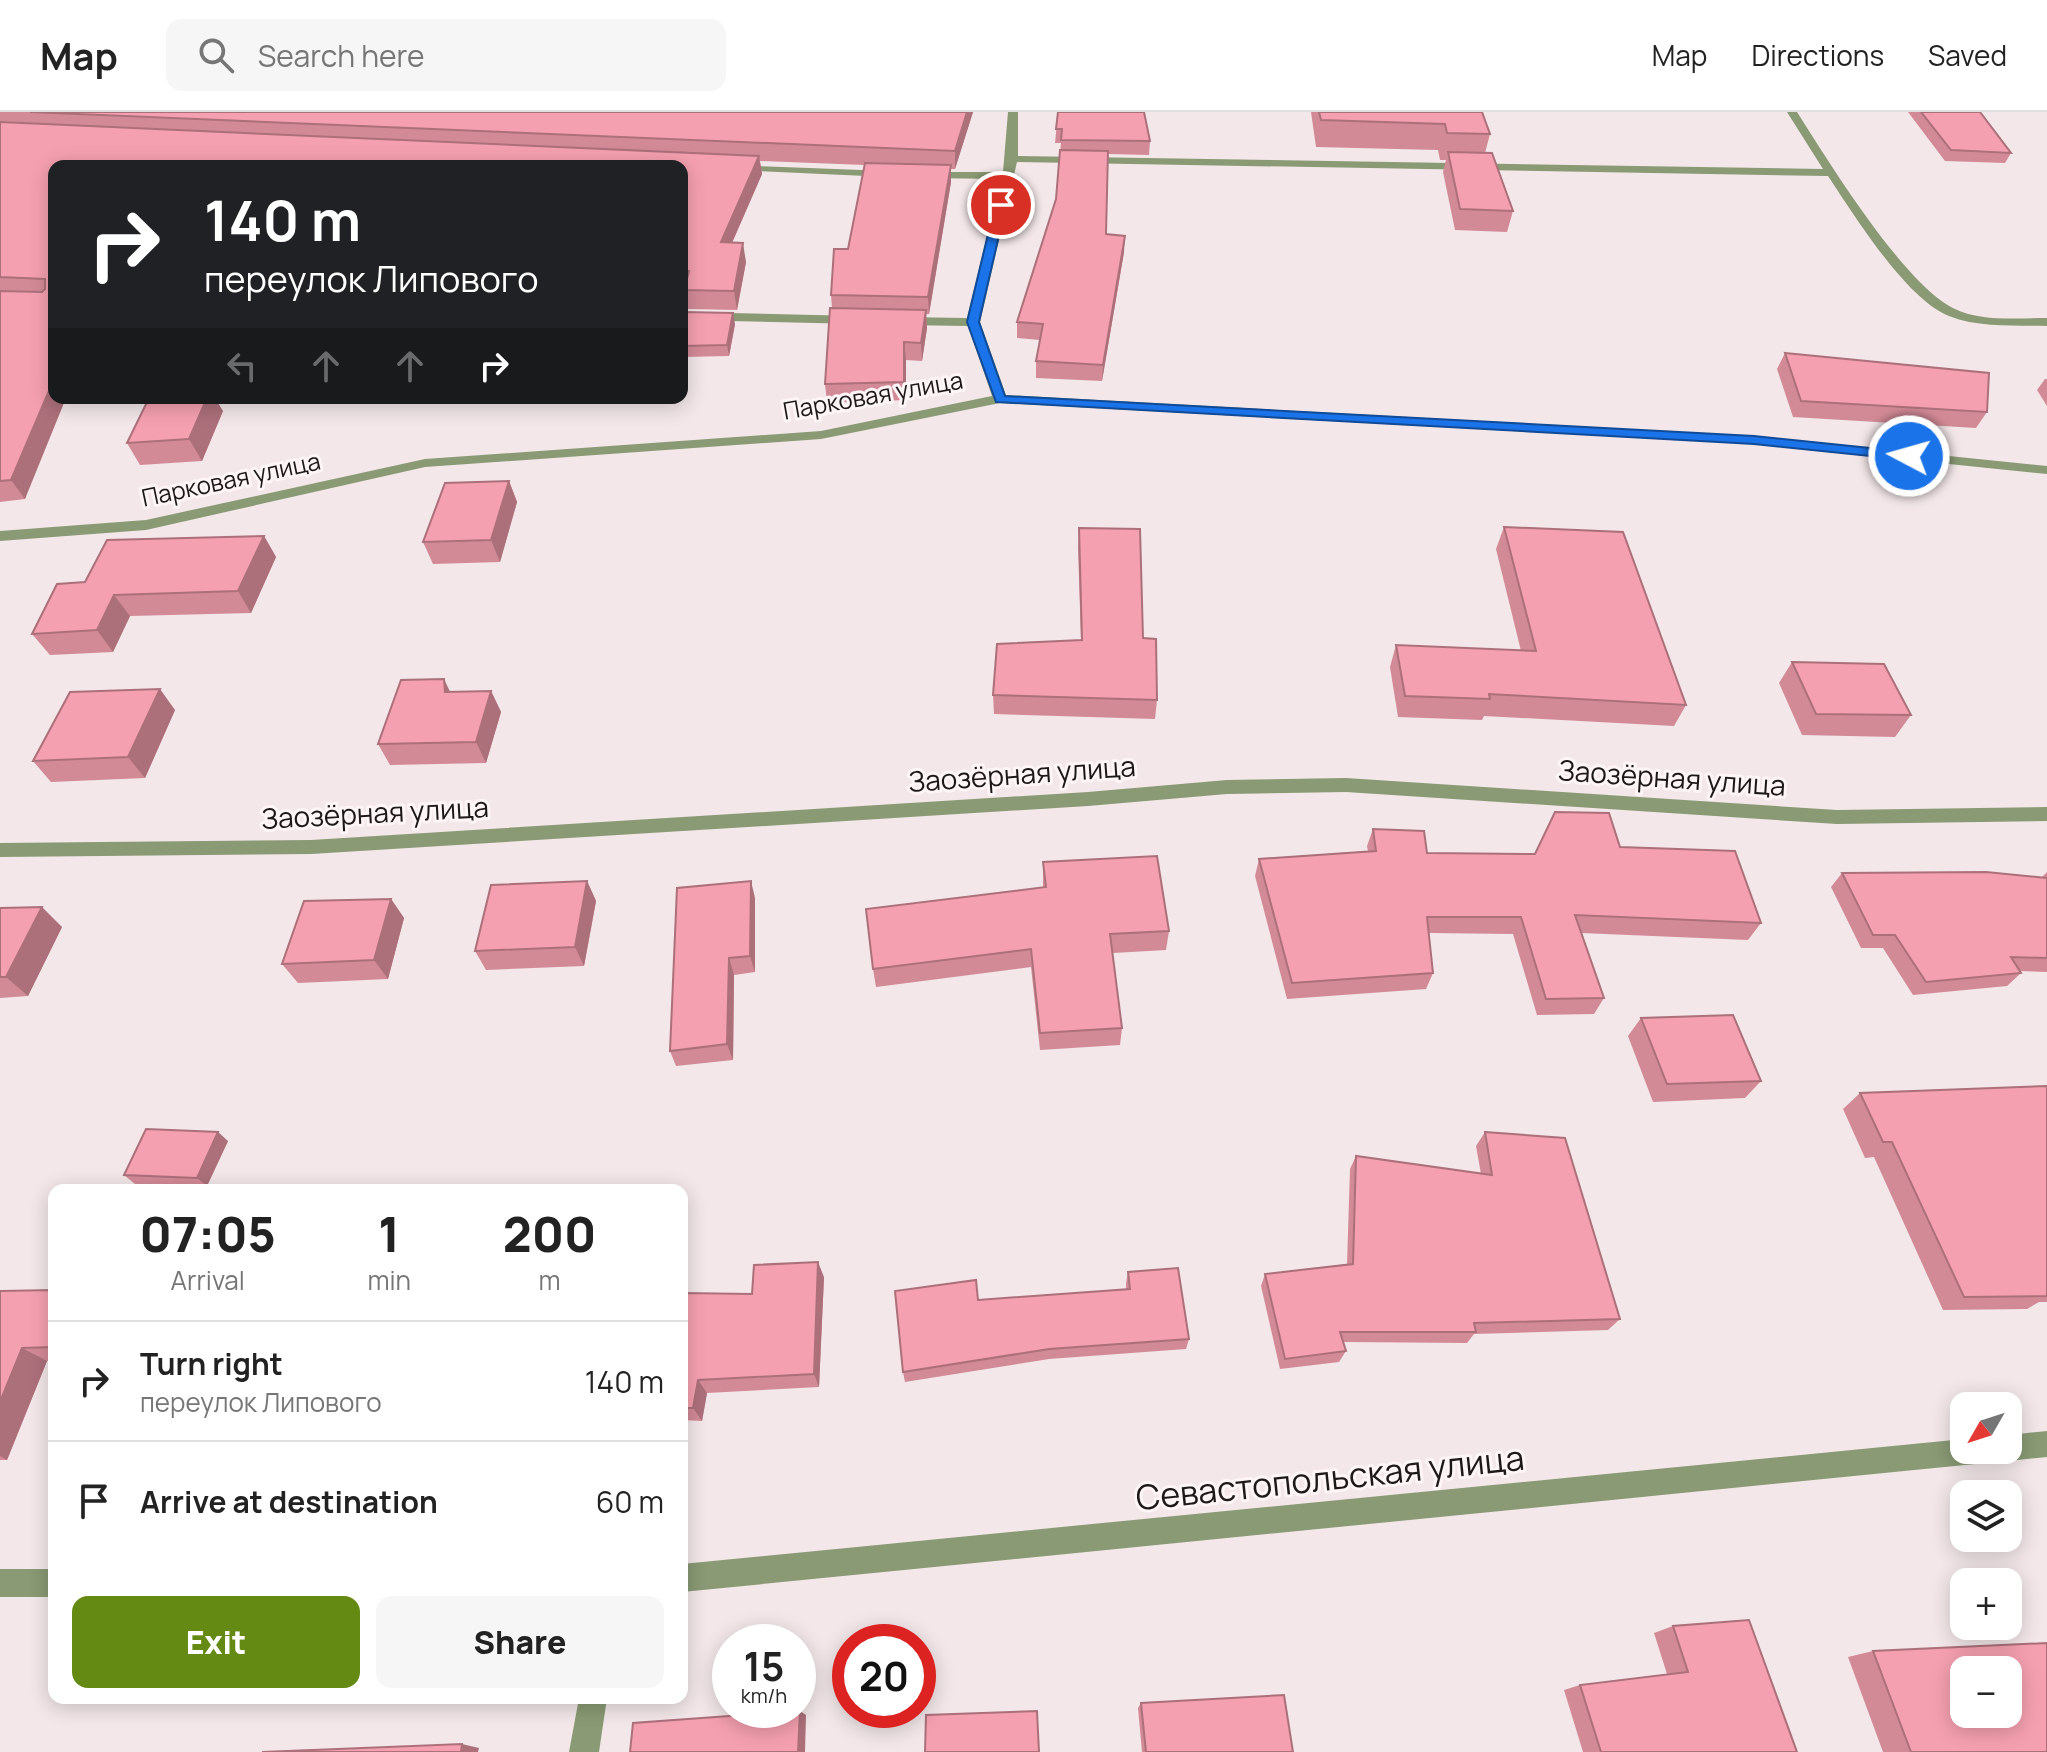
<!DOCTYPE html>
<meta charset="utf-8">
<style>
:root{--surface:#fff;--page:#f6f6f6;--text:#222;--muted:#767676;--line:#e0e0e0;--accent:#648a13}
body{margin:0;font-family:Manrope,sans-serif;background:var(--page);color:var(--text);height:100vh;display:flex;flex-direction:column;font-size:30px;white-space:nowrap}
*{box-sizing:border-box;margin:0}
p{font-size:26px;color:var(--muted)}
.icon{flex:none;width:44px;height:44px;fill:none;stroke:currentColor;stroke-width:2;stroke-linecap:round;stroke-linejoin:round}
.map{position:relative;flex:1;overflow:hidden}
.details{position:absolute;left:48px;top:1072px;width:640px;height:520px;display:flex;flex-direction:column;background:var(--surface);border-radius:16px;box-shadow:0 4px 20px #0003}
.details>*{flex:none}
.top-card{position:absolute;left:48px;top:48px;width:640px;height:244px;border-radius:16px;box-shadow:0 4px 20px #0003;background:#202124;color:#fff;overflow:hidden}
.needle{width:52px;rotate:231deg}
.buttons{position:absolute;left:1950px;top:1280px;display:grid;gap:16px}
.buttons a{display:grid;place-items:center;width:72px;height:72px;border-radius:16px;background:var(--surface);box-shadow:0 4px 20px #0003;font-size:40px}
.speed{position:absolute;left:712px;top:1512px;display:flex;gap:16px;font-size:40px;font-weight:700;text-align:center}
.speed>*{display:grid;place-content:center;width:104px;height:104px;border-radius:50%;background:var(--surface);box-shadow:0 4px 20px #0003;line-height:1}
.speed small{font-size:20px;font-weight:400}
.speed .limit{border:12px solid #d22;background:#fff;color:#111}
.pin{position:absolute;display:grid;place-items:center;width:68px;height:68px;color:#fff;margin:-34px;border:4px solid #fff;border-radius:50%;box-shadow:0 2px 8px #0007}
.me{position:absolute;width:88px;margin:-44px;rotate:276deg;stroke-linejoin:round;filter:drop-shadow(0 0 6px #0008)}
.turn{display:flex;align-items:center;gap:28px;height:168px;padding:0 24px;font-size:36px}
.turn .icon{width:104px;height:104px;stroke-width:2.5}
.turn b{display:block;font-size:56px;line-height:68px}
.lanes{display:flex;align-items:center;height:76px;padding:0 24px;background:#0003;justify-content:center;gap:40px;direction:ltr}
.lanes .off{opacity:.35}
.eta{display:flex;justify-content:space-evenly;align-items:center;height:136px;text-align:center}
.eta b{font-size:48px;font-weight:800;line-height:56px}
.primary-button{display:flex;gap:16px;margin-top:auto;padding:16px 24px}
.primary-button a{flex:1;height:92px;border-radius:16px;background:var(--accent);color:#fff;font-size:32px;font-weight:800;line-height:92px;text-align:center}
.primary-button a+a{background:var(--page);color:var(--text)}
ul{padding:0;list-style:none}
li{display:flex;align-items:center;gap:24px;height:120px;padding:0 24px;border-top:2px solid var(--line)}
li div{flex:1}
li b{display:block;font-size:30px}
li em{font-style:normal}
header{display:flex;align-items:center;gap:48px;box-sizing:border-box;height:112px;padding:0 40px;background:var(--surface);border-bottom:2px solid var(--line)}
header strong{font-size:38px}
nav{display:flex;gap:44px;margin-inline-start:auto;font-size:28px}
.search{width:560px;height:72px;background:var(--page);display:flex;align-items:center;gap:20px;box-sizing:border-box;padding:0 28px;border-radius:16px;color:var(--muted);font-size:30px}
.map>svg:first-child{display:block}
.lines{fill:none;stroke-linecap:round;stroke-linejoin:round}
.minor{fill:#899a74;fill-rule:evenodd}
.wall{fill:#d38a97}
.shaded-wall{fill:#ac707b}
.building{fill:#f5a0b0;stroke:#ac707b;stroke-width:2;fill-rule:evenodd}
.route{fill:#1a73e8;stroke:#114b97;stroke-width:2}
.labels{text-anchor:middle;stroke-width:6;stroke-linejoin:round;paint-order:stroke}
.far-street-label{font-size:24px;fill:#1d1919;stroke:#fef5f7}
.street-label{font-size:28px;fill:#1d1919;stroke:#fef5f7}
.near-street-label{font-size:34px;fill:#1d1919;stroke:#fef5f7}
</style>
<header>
<strong>Map</strong>
<div class="search"><svg class="icon" aria-label="search" viewBox="0 0 24 24"><circle cx="10" cy="10" r="6"/><path d="M15 15l6 6"/></svg>Search here</div>
<nav><a>Map</a><a>Directions</a><a>Saved</a></nav>
</header>
<div class="map">
<svg width="2047" height="1640" viewBox="0 0 2047 1640">
<rect width="100%" height="100%" fill="#f3e7e9"/>
<g class="lines">
<path class="minor" d="M1008 0H1018V44L1823 57 1787 0H1797C1829 50 1904 173 1955 197 1982 210 2018 206 2047 206V214C2015 213 1979 216 1949 204 1906 187 1854 103 1828 64L1017 50 980 210 1006 283 1754 324 2047 354V362L1754 332 1000 291 821 327 425 355 146 418 0 429V419L146 408 425 347 821 319 992 284 968 214 901 213 894 209 901 205 967 206 1001 67 924 66 918 63 924 60H1003Z
M732 53 888 59 894 62 888 65 736 58 732 57Z
M682 200 857 204 864 208 857 212 682 208Z
M1346 666 1837 698 2047 695V709L1837 712 1346 680 1227 682 1088 694 311 742 0 745V731L311 728 1088 680 1227 668Z
M2047 1319V1345L2008 1349 1999 1345 1997 1340 1994 1347 1985 1351 682 1480V1452L1964 1327V1338H2008V1323Z
M0 1457H54V1485H0Z
M579 1586H607L599 1640H569Z"/>
</g>
<path class="wall" d="M0 0H973L955 57H951V70L929 202H926L927 216 922 249 906 248V288L827 291 825 272 832 196 831 183 848 137 865 53 760 49 762 62 732 131 746 150 737 198 688 197 685 177H682V54H54V286L25 387 0 390Z
M1058 0 1150 29 1149 43 1108 42 1106 122 1124 140 1102 269 1036 266V249L1040 228 1017 226V210L1056 87 1061 31H1055Z
M1311 0H1482L1490 22 1485 41 1513 99 1507 120 1455 118 1443 60 1446 48H1440L1438 38 1316 35Z
M1908 0H1980L2011 41 2005 51 1945 49Z
M682 204 735 212 729 244 682 245Z
M1785 241 1987 300 1976 316 1793 305 1777 257Z
M2045 267H2047V294L2037 278Z
M285 286H385L384 289 287 290Z
M223 299 202 349 140 353 127 331Z
M509 369 517 390 500 450 433 452 423 430Z
M1504 415 1686 593 1674 614 1484 604 1482 608 1398 605 1390 555 1396 533 1521 539 1496 437Z
M1079 416 1143 526 1157 588 1155 607 994 602 993 583 1081 528 1078 436Z
M264 424 276 445 251 501 130 504 113 540 50 543 32 522 85 470Z
M1792 550 1911 603 1895 625 1802 623 1779 571Z
M491 579 501 600 486 651 390 653 378 632 450 580Z
M175 598 145 666 51 670 33 649Z
M1373 717 1427 741 1534 742 1620 735 1761 811 1748 828 1581 821 1604 886 1594 902 1537 903 1513 822 1429 821 1433 861 1426 877 1287 887 1255 764 1259 747 1368 739 1367 734Z
M1043 750 1169 819 1166 838 1113 841 1122 916 1120 933 1040 938 1031 855 876 875 873 857 1043 775Z
M2047 760V860L2020 859 2021 861 2007 874 1913 883 1883 836H1861L1831 775 1842 761 2042 765Z
M587 769 596 789 584 854 486 858 475 839Z
M755 786V860L734 863 733 948 676 954 670 939Z
M391 787 404 806 388 867 298 871 282 852Z
M0 796 62 815 28 884 0 886Z
M1641 906 1761 969 1745 986 1653 990 1628 924Z
M2047 974V1190H2039L2027 1197 1943 1198 1874 1045 1865 1046 1843 997 1860 981Z
M1485 1020 1620 1207 1608 1218 1474 1222 1467 1231 1343 1230 1346 1239 1339 1250 1280 1257 1261 1174 1265 1162 1347 1152 1350 1057 1356 1044 1481 1062 1476 1034Z
M228 1029 207 1074 135 1072 124 1063Z
M1128 1160 1189 1227 1186 1237 1049 1247 905 1270 903 1260 978 1188 1126 1178V1171Z
M824 1165 819 1275 707 1281 702 1309 682 1308V1181L752 1182Z
M54 1178V1249H47L7 1348H0V1179Z
M1673 1514 1797 1640H1583L1564 1578 1580 1573 1667 1562 1654 1521Z
M1873 1539 2047 1640H1883L1848 1545Z
M1141 1591 1293 1640H1142L1138 1596Z"/>
<path class="shaded-wall" d="M967 0H973L955 57V39Z
M759 44 762 62 724 149 721 130Z
M951 53V70L929 202 928 185Z
M1125 124 1124 140 1102 269 1103 253Z
M743 131 746 150 737 198 734 179Z
M926 198 927 216 922 249 921 231Z
M733 201 735 212 729 244 727 233Z
M904 230 906 248V288L904 270Z
M54 267V286H66L25 387 11 368Z
M207 286H215L223 299 202 349 189 327Z
M509 369 517 390 500 450 491 428Z
M264 424 276 445 251 501 238 479Z
M114 483 130 504 113 540 97 518Z
M444 567 454 588 445 580Z
M160 577 175 598 145 666 128 645Z
M491 579 501 600 486 651 476 630Z
M587 769 596 789 584 854 575 835Z
M751 769 755 786V860L750 844Z
M391 787 404 806 388 867 374 848Z
M42 795 62 815 28 884 6 865Z
M729 846 734 863 733 948 727 932Z
M218 1020 228 1029 207 1074 197 1066Z
M818 1150 824 1165 819 1275 814 1262Z
M22 1236 47 1249 7 1348 0 1344V1290Z
M698 1268 707 1281 702 1309 693 1296Z
M800 1599 806 1603 805 1640H798Z
M462 1632 479 1636 478 1640H461Z"/>
<path class="building" d="M30 0H967L955 39Z
M1058 0H1144L1150 29 1061 28 1062 17H1056Z
M1319 0H1482L1490 22 1447 21 1445 12 1321 8Z
M1921 0H1980L2011 41 1951 38Z
M0 10 759 44 721 130 743 131 734 179 684 178 689 159 682 158V54H54V267L11 368 0 369V179L42 180 45 177V167L0 165Z
M1060 38 1108 39 1106 122 1125 124 1103 253 1036 249 1043 212 1017 210 1056 87Z
M1448 40 1492 41 1513 99 1460 97Z
M865 51 951 53 928 185 831 183 834 137H848Z
M830 196 926 198 921 231 904 230V270L825 272Z
M683 200 733 201 727 233 682 234Z
M1785 241 1989 261 1987 300 1801 289Z
M149 286H207L189 327 127 331Z
M509 369 491 428 423 430 445 371Z
M1504 415 1623 420 1686 593 1489 582 1490 587 1405 584 1396 533 1536 539Z
M1079 416 1140 417 1143 526 1156 527 1157 588 993 583 997 532 1082 528Z
M264 424 238 479 114 483 97 518 32 522 57 472 85 470 107 428Z
M1792 550 1884 552 1911 603 1816 602Z
M444 567 445 580 491 579 476 630 378 632 401 568Z
M160 577 128 645 33 649 70 580Z
M1555 700 1609 701 1620 735 1735 739 1761 811 1575 803 1604 886 1546 887 1521 805H1427L1433 861 1292 871 1259 747 1376 739 1373 717 1424 719 1427 741 1535 742Z
M1157 744 1169 819 1110 822 1122 916 1040 921 1031 837 873 857 866 797 1046 775 1043 750Z
M1986 760 2047 766V846L2011 845 2021 861 1926 870 1895 823H1873L1842 761Z
M587 769 575 835 475 839 491 773Z
M751 769 750 844 729 846 727 932 670 939 677 776Z
M391 787 374 848 282 852 304 789Z
M42 795 6 865H0V796Z
M1733 903 1761 969 1667 972 1641 906Z
M2047 974V1184L1964 1185 1892 1030H1883L1860 981Z
M146 1017 218 1020 197 1066 124 1063Z
M1485 1020 1565 1026 1620 1207 1474 1211 1476 1220H1340L1346 1239 1285 1247 1265 1162 1353 1152 1356 1044 1492 1063Z
M818 1150 814 1262 698 1268 693 1296H682V1181L752 1182 754 1153Z
M1178 1156 1189 1227 1049 1237 903 1260 895 1179 976 1168 978 1188 1130 1177 1128 1160Z
M54 1178V1235L22 1236 0 1290V1179Z
M1749 1508 1797 1640H1601L1580 1573 1688 1560 1673 1514Z
M2047 1531V1640H1911L1873 1539ZM1964 1558H2008V1602H1964Z
M1284 1583 1293 1640H1146L1141 1591Z
M800 1599 798 1640H630L633 1611Z
M1037 1599 1039 1640H925L926 1603Z
M462 1632 461 1640H262Z"/>
<path class="route" d="M1001 90 1006 93 979 210 1005 284 1754 324 1909 340 1916 344 1909 348 1754 332 996 290 967 210 995 93Z"/>
<g class="labels">
<g class="far-street-label">
<text transform="translate(873 284) rotate(-10)" y="8">Парковая улица</text>
<text transform="translate(231 368) rotate(-12)" y="8">Парковая улица</text>
</g>
<g class="street-label">
<text transform="translate(1022 662) rotate(-4)" y="10">Заозёрная улица</text>
<text transform="translate(1672 666) rotate(4)" y="10">Заозёрная улица</text>
<text transform="translate(375 701) rotate(-3)" y="10">Заозёрная улица</text>
</g>
<g class="near-street-label">
<text transform="translate(1330 1366) rotate(-6)" y="12">Севастопольская улица</text>
</g>
</g>
</svg>
<div class="buttons">
<a><svg class="needle" viewBox="-14 -14 28 28"><path d="M0-13l5 13h-10z" fill="#e53935"/><path d="M0 13l5-13h-10z" fill="#767676"/></svg></a>
<a><svg class="icon" aria-label="layers" viewBox="0 0 24 24"><path d="M12 4l9 5-9 5-9-5zM3 14l9 5 9-5"/></svg></a>
<a>+</a>
<a>−</a>
</div>
<div class="speed"><div>15<small>km/h</small></div><div class="limit">20</div></div>
<div class="pin" style="left:1001px;top:93px;background:#d93025"><svg class="icon" aria-label="arrive" viewBox="0 0 24 24"><path d="M6 21V4h12l-3 4 3 4H6"/></svg></div>
<svg class="me" style="left:1909px;top:344px" viewBox="-20 -20 40 40"><circle r="17" fill="#1a73e8" stroke="#fff" stroke-width="3"/><path d="M0-11L8 9 0 5-8 9z" fill="#fff"/></svg>
<div class="top-card">
<div class="turn"><svg class="icon" aria-label="right" viewBox="0 0 24 24"><path d="M7 20v-9h11M14 6l5 5-5 5"/></svg><div><b>140 m</b>переулок Липового</div></div>
<div class="lanes"><svg class="icon off" aria-label="left" viewBox="0 0 24 24"><path d="M17 20v-9H6M10 6l-5 5 5 5"/></svg><svg class="icon off" aria-label="ahead" viewBox="0 0 24 24"><path d="M12 20V5M6 11l6-6 6 6"/></svg><svg class="icon off" aria-label="ahead" viewBox="0 0 24 24"><path d="M12 20V5M6 11l6-6 6 6"/></svg><svg class="icon" aria-label="right" viewBox="0 0 24 24"><path d="M7 20v-9h11M14 6l5 5-5 5"/></svg></div>
</div>
<section class="details">
<div class="eta">
<div><b>07:05</b><p>Arrival</p></div>
<div><b>1</b><p>min</p></div>
<div><b>200</b><p>m</p></div>
</div>
<ul>
<li><svg class="icon" aria-label="right" viewBox="0 0 24 24"><path d="M7 20v-9h11M14 6l5 5-5 5"/></svg><div><b>Turn right</b><p>переулок Липового</p></div><em>140 m</em></li>
<li><svg class="icon" aria-label="arrive" viewBox="0 0 24 24"><path d="M6 21V4h12l-3 4 3 4H6"/></svg><div><b>Arrive at destination</b></div><em>60 m</em></li>
</ul>
<div class="primary-button"><a>Exit</a><a>Share</a></div>
</section>
</div>
